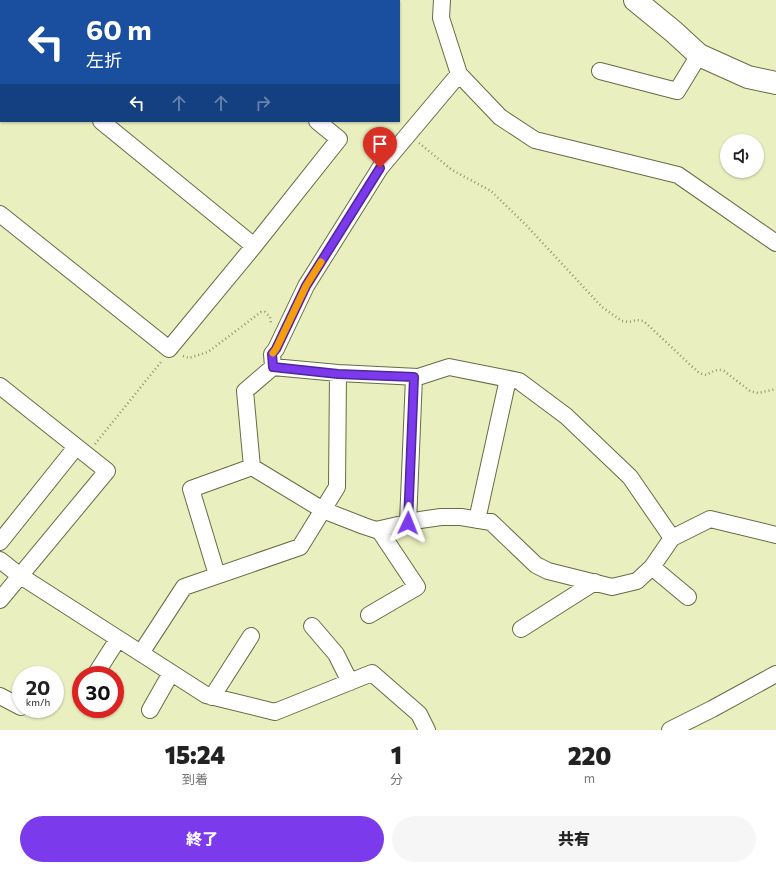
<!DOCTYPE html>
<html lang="ja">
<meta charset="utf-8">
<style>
:root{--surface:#fff;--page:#f6f6f6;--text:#222;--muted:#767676;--accent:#7c3aed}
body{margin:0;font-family:Commissioner,"Noto Sans JP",sans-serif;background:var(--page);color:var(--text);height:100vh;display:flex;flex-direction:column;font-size:15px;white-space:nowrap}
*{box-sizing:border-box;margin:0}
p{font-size:13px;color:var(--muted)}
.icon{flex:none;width:22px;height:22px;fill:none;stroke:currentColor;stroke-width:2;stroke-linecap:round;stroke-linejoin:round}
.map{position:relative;height:730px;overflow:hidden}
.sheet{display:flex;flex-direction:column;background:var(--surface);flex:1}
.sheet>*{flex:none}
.banner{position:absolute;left:0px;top:0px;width:400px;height:122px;box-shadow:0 1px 3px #0004;background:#1a4fa0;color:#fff;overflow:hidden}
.buttons{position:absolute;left:720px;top:134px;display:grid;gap:8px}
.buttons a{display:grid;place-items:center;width:44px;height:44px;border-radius:50%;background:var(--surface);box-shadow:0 1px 3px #0004;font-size:20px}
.speed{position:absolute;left:12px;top:666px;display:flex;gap:8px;font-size:20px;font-weight:700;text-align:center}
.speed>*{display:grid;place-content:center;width:52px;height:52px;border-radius:50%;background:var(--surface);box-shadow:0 1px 3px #0004;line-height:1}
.speed small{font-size:10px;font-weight:400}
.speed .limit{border:6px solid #d22;background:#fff;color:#111}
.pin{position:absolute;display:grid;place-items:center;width:34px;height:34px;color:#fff;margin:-41px -17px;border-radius:50% 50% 50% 0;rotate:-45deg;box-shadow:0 0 4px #0007}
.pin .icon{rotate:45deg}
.me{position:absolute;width:44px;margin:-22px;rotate:2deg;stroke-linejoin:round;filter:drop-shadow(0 0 3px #0008)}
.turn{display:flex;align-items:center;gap:14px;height:84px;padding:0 20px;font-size:18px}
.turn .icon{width:52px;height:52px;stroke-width:2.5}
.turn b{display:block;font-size:28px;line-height:34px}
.lanes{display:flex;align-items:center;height:38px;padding:0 20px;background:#0003;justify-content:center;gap:20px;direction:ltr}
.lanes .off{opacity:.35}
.eta{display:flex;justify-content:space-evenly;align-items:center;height:68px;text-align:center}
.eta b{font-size:24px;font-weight:800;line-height:28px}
.button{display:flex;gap:8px;margin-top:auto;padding:8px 20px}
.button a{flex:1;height:46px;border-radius:24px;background:var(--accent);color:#fff;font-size:16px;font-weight:800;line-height:46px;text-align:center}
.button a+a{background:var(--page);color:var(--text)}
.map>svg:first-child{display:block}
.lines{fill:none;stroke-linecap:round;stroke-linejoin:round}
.street-casing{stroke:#686c42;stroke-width:18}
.secondary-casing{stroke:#686c42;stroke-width:24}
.path{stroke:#919574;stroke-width:2.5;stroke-dasharray:1 3;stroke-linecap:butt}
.street{stroke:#fff;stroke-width:16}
.secondary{stroke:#fff;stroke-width:22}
.route-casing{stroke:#51269a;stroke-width:10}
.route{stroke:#7c3aed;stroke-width:7}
.slow{stroke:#f59e0b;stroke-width:7}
</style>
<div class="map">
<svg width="776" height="730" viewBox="0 0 776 730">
<rect width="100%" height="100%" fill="#eaefc0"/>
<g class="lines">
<g class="street-casing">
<path id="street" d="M166 0 167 1
M442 0 441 18 459 74 500 117 535 140 678 175 776 243
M0 40 1 41
M600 71 677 91 699 55
M101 121 254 246
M0 214 169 349 254 246 339 139 317 121
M273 367 272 354 276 349 306 286 380 168 459 74
M0 386 107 471 0 600
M477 520 508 379
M408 523 414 377
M672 538 630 477 566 416 519 381 449 367 418 377 338 373 273 367 245 391 252 467 323 510 364 526 376 530 420 520 441 517H461L491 522 536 565 548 571 612 587 637 581 652 567 672 538 710 519 776 535
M0 542 76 447
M0 560 19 575 206 695 275 712 372 673 419 714 427 730
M652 567 688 597
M217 575 191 489 252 467
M369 615 417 587 379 530
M312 626 336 654 350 682
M521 629 595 582
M141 653 184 587 300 547 337 487 338 373
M95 675 118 639
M0 696 21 707
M212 697 251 636
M150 710 171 673
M670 730 712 709 776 674"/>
</g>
<g class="secondary-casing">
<path id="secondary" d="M635 0 674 32 699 55 748 77 776 83"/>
</g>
<path class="path" d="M419 143 452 170 491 191 526 225 602 307 622 321 629 322 637 320 643 321 647 324 699 373 706 375C712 372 717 368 724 371L750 391 758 393 776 389
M183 356 189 358 208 352 261 312H265L270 317 271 323
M95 444 161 362"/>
<use href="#street" class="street"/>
<use href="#secondary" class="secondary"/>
</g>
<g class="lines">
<g class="route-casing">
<path id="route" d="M380 168 306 286 276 349 272 354 273 367 338 374 414 377 408 523"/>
</g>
<use href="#route" class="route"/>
<path class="slow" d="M273 353 276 349 306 286 321 262"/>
</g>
</svg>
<div class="buttons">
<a><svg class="icon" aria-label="sound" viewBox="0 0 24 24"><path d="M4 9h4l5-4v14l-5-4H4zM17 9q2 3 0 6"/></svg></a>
</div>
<div class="speed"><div>20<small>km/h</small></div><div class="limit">30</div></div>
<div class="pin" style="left:380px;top:168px;background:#d93025"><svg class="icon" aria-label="arrive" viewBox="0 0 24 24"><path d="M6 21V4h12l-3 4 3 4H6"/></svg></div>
<svg class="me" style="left:408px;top:523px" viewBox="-20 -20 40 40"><path d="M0-17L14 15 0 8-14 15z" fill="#7c3aed" stroke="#fff" stroke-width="4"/></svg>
<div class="banner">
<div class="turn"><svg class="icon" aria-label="left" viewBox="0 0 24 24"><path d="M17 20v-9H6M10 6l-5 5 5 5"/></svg><div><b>60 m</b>左折</div></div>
<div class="lanes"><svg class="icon" aria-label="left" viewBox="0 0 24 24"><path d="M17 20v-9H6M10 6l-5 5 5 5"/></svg><svg class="icon off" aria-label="ahead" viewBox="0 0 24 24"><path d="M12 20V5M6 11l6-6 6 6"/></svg><svg class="icon off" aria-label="ahead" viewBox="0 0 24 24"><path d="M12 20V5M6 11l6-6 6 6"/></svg><svg class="icon off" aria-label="right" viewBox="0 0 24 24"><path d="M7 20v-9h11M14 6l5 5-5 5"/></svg></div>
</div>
</div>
<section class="sheet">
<div class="eta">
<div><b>15:24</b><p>到着</p></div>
<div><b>1</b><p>分</p></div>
<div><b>220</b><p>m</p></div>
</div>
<div class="button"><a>終了</a><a>共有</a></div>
</section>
